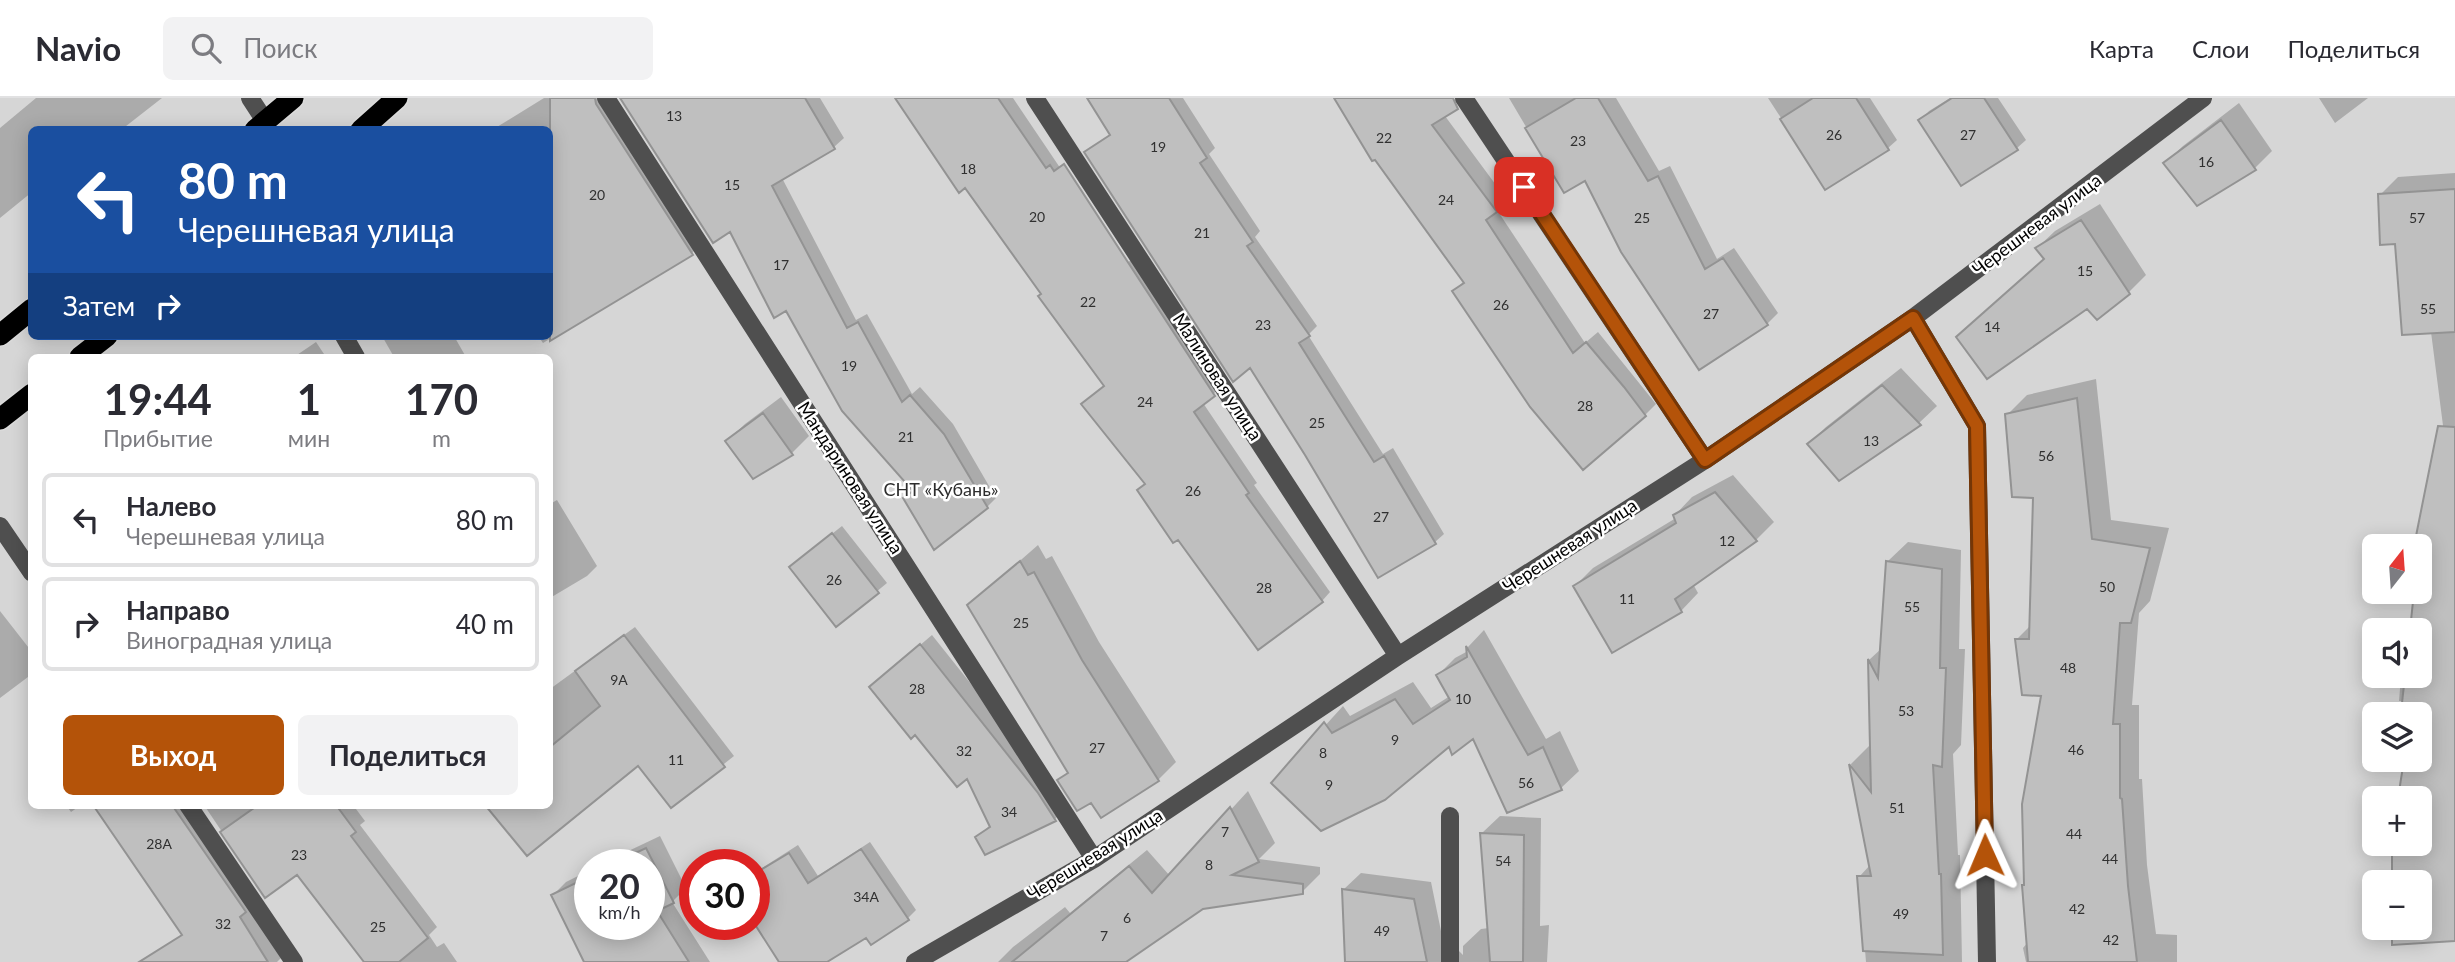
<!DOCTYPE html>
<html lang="ru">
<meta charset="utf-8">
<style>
:root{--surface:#fff;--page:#f2f2f3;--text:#2b2b33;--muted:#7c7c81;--line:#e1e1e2;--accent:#b45309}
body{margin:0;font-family:Lato,sans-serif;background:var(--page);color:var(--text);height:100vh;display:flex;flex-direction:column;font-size:26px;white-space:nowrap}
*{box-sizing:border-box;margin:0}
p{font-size:23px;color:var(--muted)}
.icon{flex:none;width:38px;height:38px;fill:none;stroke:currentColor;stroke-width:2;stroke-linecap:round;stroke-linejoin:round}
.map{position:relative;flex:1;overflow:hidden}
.panel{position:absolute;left:28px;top:256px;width:525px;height:455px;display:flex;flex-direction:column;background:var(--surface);border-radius:10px;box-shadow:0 4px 18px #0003}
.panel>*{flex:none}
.banner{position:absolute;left:28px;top:28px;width:525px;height:214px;border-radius:10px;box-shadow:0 4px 18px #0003;background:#1a4fa0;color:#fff;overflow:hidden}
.needle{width:46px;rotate:17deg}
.fabs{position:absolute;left:2362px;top:436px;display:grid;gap:14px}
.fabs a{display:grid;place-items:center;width:70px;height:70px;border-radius:10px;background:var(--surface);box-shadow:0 4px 18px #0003;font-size:35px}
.speed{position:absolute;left:574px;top:751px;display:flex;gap:14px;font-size:35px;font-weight:700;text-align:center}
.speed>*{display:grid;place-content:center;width:91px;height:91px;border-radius:50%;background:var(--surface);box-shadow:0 4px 18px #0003;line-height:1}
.speed small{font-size:18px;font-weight:400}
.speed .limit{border:10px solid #d22;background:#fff;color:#111}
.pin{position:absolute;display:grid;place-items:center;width:60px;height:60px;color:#fff;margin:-30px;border-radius:14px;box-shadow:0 4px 10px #0006}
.me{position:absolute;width:77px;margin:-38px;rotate:359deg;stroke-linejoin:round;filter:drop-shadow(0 0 5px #0008)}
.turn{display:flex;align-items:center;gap:24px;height:147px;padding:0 35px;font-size:32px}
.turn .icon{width:91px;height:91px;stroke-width:2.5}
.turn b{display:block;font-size:49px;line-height:60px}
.then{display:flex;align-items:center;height:66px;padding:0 35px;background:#0003;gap:14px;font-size:26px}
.eta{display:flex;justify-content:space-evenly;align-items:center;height:119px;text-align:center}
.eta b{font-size:42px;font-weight:700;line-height:49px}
.cta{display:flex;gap:14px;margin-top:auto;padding:14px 35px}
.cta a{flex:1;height:80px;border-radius:10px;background:var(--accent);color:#fff;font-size:28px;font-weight:700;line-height:80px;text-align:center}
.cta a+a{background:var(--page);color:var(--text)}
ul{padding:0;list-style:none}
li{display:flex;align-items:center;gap:21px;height:94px;margin:0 14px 10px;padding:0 21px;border:4px solid var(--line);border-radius:10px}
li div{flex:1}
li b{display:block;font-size:26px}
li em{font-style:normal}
header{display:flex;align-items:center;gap:42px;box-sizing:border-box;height:98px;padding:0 35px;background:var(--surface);border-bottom:2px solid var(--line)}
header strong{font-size:33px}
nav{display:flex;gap:38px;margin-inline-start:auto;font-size:24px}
.search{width:490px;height:63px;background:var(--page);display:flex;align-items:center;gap:18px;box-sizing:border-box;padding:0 24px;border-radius:10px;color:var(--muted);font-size:26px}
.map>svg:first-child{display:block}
.green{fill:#d6d6d6;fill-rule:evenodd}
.shadow{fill:#0003}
.building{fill:#bfbfbf;stroke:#939393;stroke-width:2}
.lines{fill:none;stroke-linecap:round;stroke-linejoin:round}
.highway-casing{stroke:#dbdbdb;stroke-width:24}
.minor{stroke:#4f4f4f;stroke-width:18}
.highway{stroke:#000;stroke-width:21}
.route-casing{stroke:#753606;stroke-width:18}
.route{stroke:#b45309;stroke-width:12}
.labels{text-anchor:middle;stroke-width:5;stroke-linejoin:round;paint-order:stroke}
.number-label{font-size:14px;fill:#303030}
.street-label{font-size:18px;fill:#000;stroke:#fff}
.park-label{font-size:18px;fill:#2d2d2d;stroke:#fff}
</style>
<header>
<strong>Navio</strong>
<div class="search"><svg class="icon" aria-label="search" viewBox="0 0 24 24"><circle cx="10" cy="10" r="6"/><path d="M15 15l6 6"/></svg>Поиск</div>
<nav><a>Карта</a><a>Слои</a><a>Поделиться</a></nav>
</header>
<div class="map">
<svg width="2455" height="864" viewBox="0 0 2455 864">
<rect width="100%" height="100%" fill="#fff"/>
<path class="green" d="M0 0H2455V864H0ZM32 32H550V238H32ZM32 259H550V707H32ZM2375 448H2420V494H2375ZM2375 532H2420V578H2375ZM2375 616H2420V662H2375ZM2375 700H2420V746H2375ZM590 766H649V826H590ZM695 766H754V826H695ZM2375 784H2420V830H2375Z"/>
<path class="shadow" d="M36 0H162L121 32H32V94L0 120V30Z
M544 0H607L701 146 692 155 543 245 538 238H550V32H492Z
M620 0H820L844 40 834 49 782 80 856 222 867 216 912 296 920 289 953 326 996 400 987 409 905 400 914 391 731 132Z
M897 0H1013L1125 166 1138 158 1223 287 1203 305 1257 385 1254 387 1330 494 1322 503 1178 439 1147 385 1084 306 1105 287 966 88Z
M1090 0H1183L1215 50 1209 56 1260 133 1255 139 1317 228 1308 237 1383 356 1393 350 1444 436 1435 444 1379 478 1307 356 1102 44 1111 35Z
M1336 0H1451L1455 9H1458L1445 18 1507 102 1497 112 1585 245 1598 234 1656 306 1645 317 1454 193 1465 182Z
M1509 0H1616L1659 73 1670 68 1717 161 1734 150 1778 215 1767 226 1586 81 1564 93Z
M1768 0H1870L1897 42 1888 50 1826 89Z
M1950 0H1998L2026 42 2017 50 1921 22 1929 13Z
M2319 0H2368L2335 25Z
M2239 5 2272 53 2255 70 2165 65 2183 48Z
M2455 75V841L2393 845 2394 830H2420V784H2394V746H2420V700H2400L2406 662H2420V616H2413L2415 604 2399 603 2401 578H2420V532H2411L2416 494H2420V448H2416L2446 351 2431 234 2380 97 2398 79Z
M2100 106 2146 177 2129 194 2088 209 2037 150 2055 133Z
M382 238H454L466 259H394Z
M316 244 326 259H294Z
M1901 270 1937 308 1919 325 1840 381 1809 346 1826 329Z
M2096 281 2111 422 2169 430 2150 503 2139 515 2132 607H2139V681H2142L2147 767 2156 836 2177 837V864H2026L2023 850 2028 844 2026 785 2043 596 2017 541 2031 527 2035 398 2007 317 2027 297Z
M781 299 809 338 792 355 753 379 727 343 745 326Z
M1733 377 1774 424 1756 442 1693 486 1698 495 1681 513 1575 488 1593 470 1676 420 1675 417 1692 399Z
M557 402 597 468 587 478 550 500V406Z
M842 428 887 485 836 527 800 461Z
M1908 444 1961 452 1959 551H1965L1961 647 1953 656 1958 757H1960L1962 864H1866L1859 779 1871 766 1851 666 1871 646 1869 562 1882 550 1888 463Z
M1038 447 1046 461 1052 458 1099 544 1176 664 1158 682 1092 703 1059 683 1069 673 969 507Z
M0 513 32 554V576L0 600Z
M635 529 734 658 671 708 638 665 528 756 488 707H550V591Z
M1484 532 1546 641 1560 633 1579 673 1561 690 1474 639 1450 646 1273 685 1343 608 1350 618 1413 584 1431 610 1450 598 1438 577 1455 560 1468 553V549Z
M932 537 1049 684 1066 710 1055 721 986 755 977 740 991 726 968 678 916 635 871 589Z
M1248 693 1275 745 1259 761 1320 769V776L1302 794 1202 810 1122 864H998L1013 849 1065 809 1070 815 1147 752 1170 778Z
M66 707H81L71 714Z
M95 707H191L281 860 277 864H185L173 845 183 835Z
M204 707H353L365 723 360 727 437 829 429 837 437 849 444 845 457 864H366L297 774 265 798Z
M1500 718 1541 720 1540 828 1549 827 1547 864H1347L1343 792 1361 775 1431 784 1441 833 1456 832 1458 852 1463 857V848L1481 831 1489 830 1482 735Z
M660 738 686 790 672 804 710 864H589L553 797 566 784 590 772V826H649V766H601Z
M870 744 916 812 907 821 867 837 754 822V775L798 747 818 778Z"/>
<path class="building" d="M550 0H595L596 6 693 157 550 243Z
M620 0H805L835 51 772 88 847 230 858 224 902 304 910 297 944 336 988 410 934 452 903 400 913 393 842 313 786 213 774 220 730 134 713 145Z
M895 0H998L1046 70 1050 67 1054 73 1064 66 1215 298 1194 314 1249 395 1246 397 1323 504 1258 552 1178 442 1173 445 1137 392 1145 386 1081 306 1104 288 1038 198 1041 196 965 90 959 95Z
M1087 0H1169L1207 60 1200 65 1253 144 1247 148 1310 238 1299 245 1374 364 1384 358 1436 446 1378 480 1305 357 1250 270 1233 284 1084 54 1110 37Z
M1334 0H1453L1458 11 1432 27 1497 114 1486 122 1573 255 1586 244 1624 289 1646 318 1583 372 1530 309 1452 193 1464 185 1375 62 1372 63Z
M1576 0H1598L1648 83 1658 78 1705 171 1723 160 1768 227 1699 272 1621 154 1585 83 1564 95 1525 30Z
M1813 0H1856L1889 52 1825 92 1780 21Z
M1952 0H1984L2018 52 1961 88 1918 22Z
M2221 22 2256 72 2197 108 2163 65Z
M2455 91V234L2402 237 2395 146 2380 147 2378 96Z
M2081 122 2130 196 2097 222 2087 211 1987 281 1956 239 2044 161 2035 150Z
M1882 287 1921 327 1839 383 1807 346Z
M2077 300 2092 441 2150 450 2131 525H2120L2113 626H2120V700L2122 701 2128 788 2137 864H2028L2022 787H2024L2022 706 2041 598 2022 597 2015 541H2029L2033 400 2012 399 2005 316Z
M763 315 793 357 753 381 725 343Z
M2438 328 2455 329V843L2392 847V830H2420V784H2392V746H2420V700H2398L2404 662H2420V616H2411L2413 605H2402L2405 578H2420V532H2410L2414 494H2420V448H2414Z
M1715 394 1757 443 1675 501 1682 514 1612 555 1573 488 1676 425 1673 417Z
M832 435 879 495 836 529 789 469Z
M1020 463 1028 477 1034 474 1082 562 1159 683 1101 720 1091 705 1077 713 1057 682 1068 675 967 507Z
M1886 463 1942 471 1940 570H1946L1942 669 1933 667 1939 776H1941L1943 857 1863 853 1857 778H1871L1849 666 1871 694 1868 561 1878 580Z
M624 537 725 669 671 710 638 668 527 758 485 707H550V649L600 608 575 573Z
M920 546 1038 695 1056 723 985 757 975 739 990 729 967 681 957 689 915 637 911 641 869 589Z
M1466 548 1528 657 1543 649 1562 692 1507 715 1473 641 1452 657 1449 649 1385 702 1321 733 1271 685 1324 624 1332 635 1395 601 1413 626 1450 602 1436 577 1467 559Z
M93 707H172L246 814 240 819 268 864H139L182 837Z
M258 707H336L356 734 351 738 428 840 399 864H364L297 777 265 800 220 734Z
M1230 709 1259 764 1232 777 1303 786V796L1203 811 1126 864H1012L1129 768 1152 795Z
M1480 735 1524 737 1523 864H1490Z
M646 750 674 805 657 813 689 864H584L551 797 590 778V826H649V766H612Z
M861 751 909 822 871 847 866 840 827 864H779L754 825V776L789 755 808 785Z
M1342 791 1414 801 1427 864H1345Z"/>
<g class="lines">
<g class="highway-casing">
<path id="highway" d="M255 32 293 0
M361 32 397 0
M0 237 32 211
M80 259 107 238
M0 321 32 296"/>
</g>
<path class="minor" d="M250 0 265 23
M606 0 1094 761
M1035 0 1398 558
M1464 0 1705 362
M1913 220 1977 328 1987 864
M344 238 356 259
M0 428 32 475
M188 707 294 864
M1450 718V864
M915 864 1094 761 1398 558 1705 362 1913 220 2203 0"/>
<use href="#highway" class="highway"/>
</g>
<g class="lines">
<g class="route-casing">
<path id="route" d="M1524 89 1705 362 1913 220 1977 328 1985 757"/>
</g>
<use href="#route" class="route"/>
</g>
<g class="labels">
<g class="number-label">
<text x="674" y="23">13</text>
<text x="1834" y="42">26</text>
<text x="1968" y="42">27</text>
<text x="1384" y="45">22</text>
<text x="1578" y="48">23</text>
<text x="1158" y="54">19</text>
<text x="2206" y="69">16</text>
<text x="968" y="76">18</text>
<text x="732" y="92">15</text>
<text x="597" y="102">20</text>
<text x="1446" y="107">24</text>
<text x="1037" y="124">20</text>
<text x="1642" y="125">25</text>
<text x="2417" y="125">57</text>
<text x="1202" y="140">21</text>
<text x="781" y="172">17</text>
<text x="2085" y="178">15</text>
<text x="1088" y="209">22</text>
<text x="1501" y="212">26</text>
<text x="2428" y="216">55</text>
<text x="1711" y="221">27</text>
<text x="1263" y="232">23</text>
<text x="1992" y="234">14</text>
<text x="849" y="273">19</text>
<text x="1145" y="309">24</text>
<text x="1585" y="313">28</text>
<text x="1317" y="330">25</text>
<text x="906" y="344">21</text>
<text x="1871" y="348">13</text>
<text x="2046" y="363">56</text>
<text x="1193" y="398">26</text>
<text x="1381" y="424">27</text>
<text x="1727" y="448">12</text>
<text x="834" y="487">26</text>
<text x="2107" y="494">50</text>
<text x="1264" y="495">28</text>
<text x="1627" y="506">11</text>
<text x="1912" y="514">55</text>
<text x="1021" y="530">25</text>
<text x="2068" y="575">48</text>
<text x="619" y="587">9А</text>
<text x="917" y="596">28</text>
<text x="1463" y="606">10</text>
<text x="1906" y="618">53</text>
<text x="1395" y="647">9</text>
<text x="1097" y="655">27</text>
<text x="2076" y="657">46</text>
<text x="964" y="658">32</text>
<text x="1323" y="660">8</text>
<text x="676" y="667">11</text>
<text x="1526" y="690">56</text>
<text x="1329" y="692">9</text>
<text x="1897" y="715">51</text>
<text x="1009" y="719">34</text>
<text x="1225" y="739">7</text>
<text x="2074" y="741">44</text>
<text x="159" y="751">28А</text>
<text x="299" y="762">23</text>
<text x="2110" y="766">44</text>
<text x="1503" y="768">54</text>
<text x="1209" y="772">8</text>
<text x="866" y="804">34А</text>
<text x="2077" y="816">42</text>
<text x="1901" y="821">49</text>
<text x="1127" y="825">6</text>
<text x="223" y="831">32</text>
<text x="378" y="834">25</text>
<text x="1382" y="838">49</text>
<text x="1104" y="843">7</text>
<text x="2111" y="847">42</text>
</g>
<g class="street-label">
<text transform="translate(2037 127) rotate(-37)" y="6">Черешневая улица</text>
<text transform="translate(1217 279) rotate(57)" y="6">Малиновая улица</text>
<text transform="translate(850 380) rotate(57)" y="6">Мандариновая улица</text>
<text transform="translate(1570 448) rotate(-33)" y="6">Черешневая улица</text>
<text transform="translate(1095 757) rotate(-32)" y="6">Черешневая улица</text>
</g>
<g class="park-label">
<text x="941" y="398">СНТ «Кубань»</text>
</g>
</g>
</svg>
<div class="fabs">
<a><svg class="needle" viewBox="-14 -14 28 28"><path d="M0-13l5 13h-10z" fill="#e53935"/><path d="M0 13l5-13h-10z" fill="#7c7c81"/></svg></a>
<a><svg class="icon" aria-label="sound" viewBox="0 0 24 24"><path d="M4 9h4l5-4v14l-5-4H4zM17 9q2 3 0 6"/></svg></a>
<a><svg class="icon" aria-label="layers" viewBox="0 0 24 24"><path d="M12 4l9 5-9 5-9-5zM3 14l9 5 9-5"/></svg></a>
<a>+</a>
<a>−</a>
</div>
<div class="speed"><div>20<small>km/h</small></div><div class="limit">30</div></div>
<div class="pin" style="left:1524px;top:89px;background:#d93025"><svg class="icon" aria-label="arrive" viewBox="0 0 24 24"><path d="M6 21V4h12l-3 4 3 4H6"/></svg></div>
<svg class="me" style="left:1985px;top:757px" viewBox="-20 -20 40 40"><path d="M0-17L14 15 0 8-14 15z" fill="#b45309" stroke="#fff" stroke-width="4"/></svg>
<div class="banner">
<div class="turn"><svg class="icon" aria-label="left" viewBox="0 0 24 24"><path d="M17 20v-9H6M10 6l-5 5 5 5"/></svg><div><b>80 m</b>Черешневая улица</div></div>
<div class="then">Затем<svg class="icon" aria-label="right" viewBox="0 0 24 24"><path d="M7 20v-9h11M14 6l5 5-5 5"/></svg></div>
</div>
<section class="panel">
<div class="eta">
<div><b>19:44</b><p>Прибытие</p></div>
<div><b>1</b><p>мин</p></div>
<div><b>170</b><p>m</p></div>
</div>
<ul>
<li><svg class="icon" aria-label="left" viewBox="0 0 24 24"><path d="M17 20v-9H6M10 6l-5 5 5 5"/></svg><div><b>Налево</b><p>Черешневая улица</p></div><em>80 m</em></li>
<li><svg class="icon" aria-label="right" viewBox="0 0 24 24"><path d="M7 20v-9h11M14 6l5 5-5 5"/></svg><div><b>Направо</b><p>Виноградная улица</p></div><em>40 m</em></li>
</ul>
<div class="cta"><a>Выход</a><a>Поделиться</a></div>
</section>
</div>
